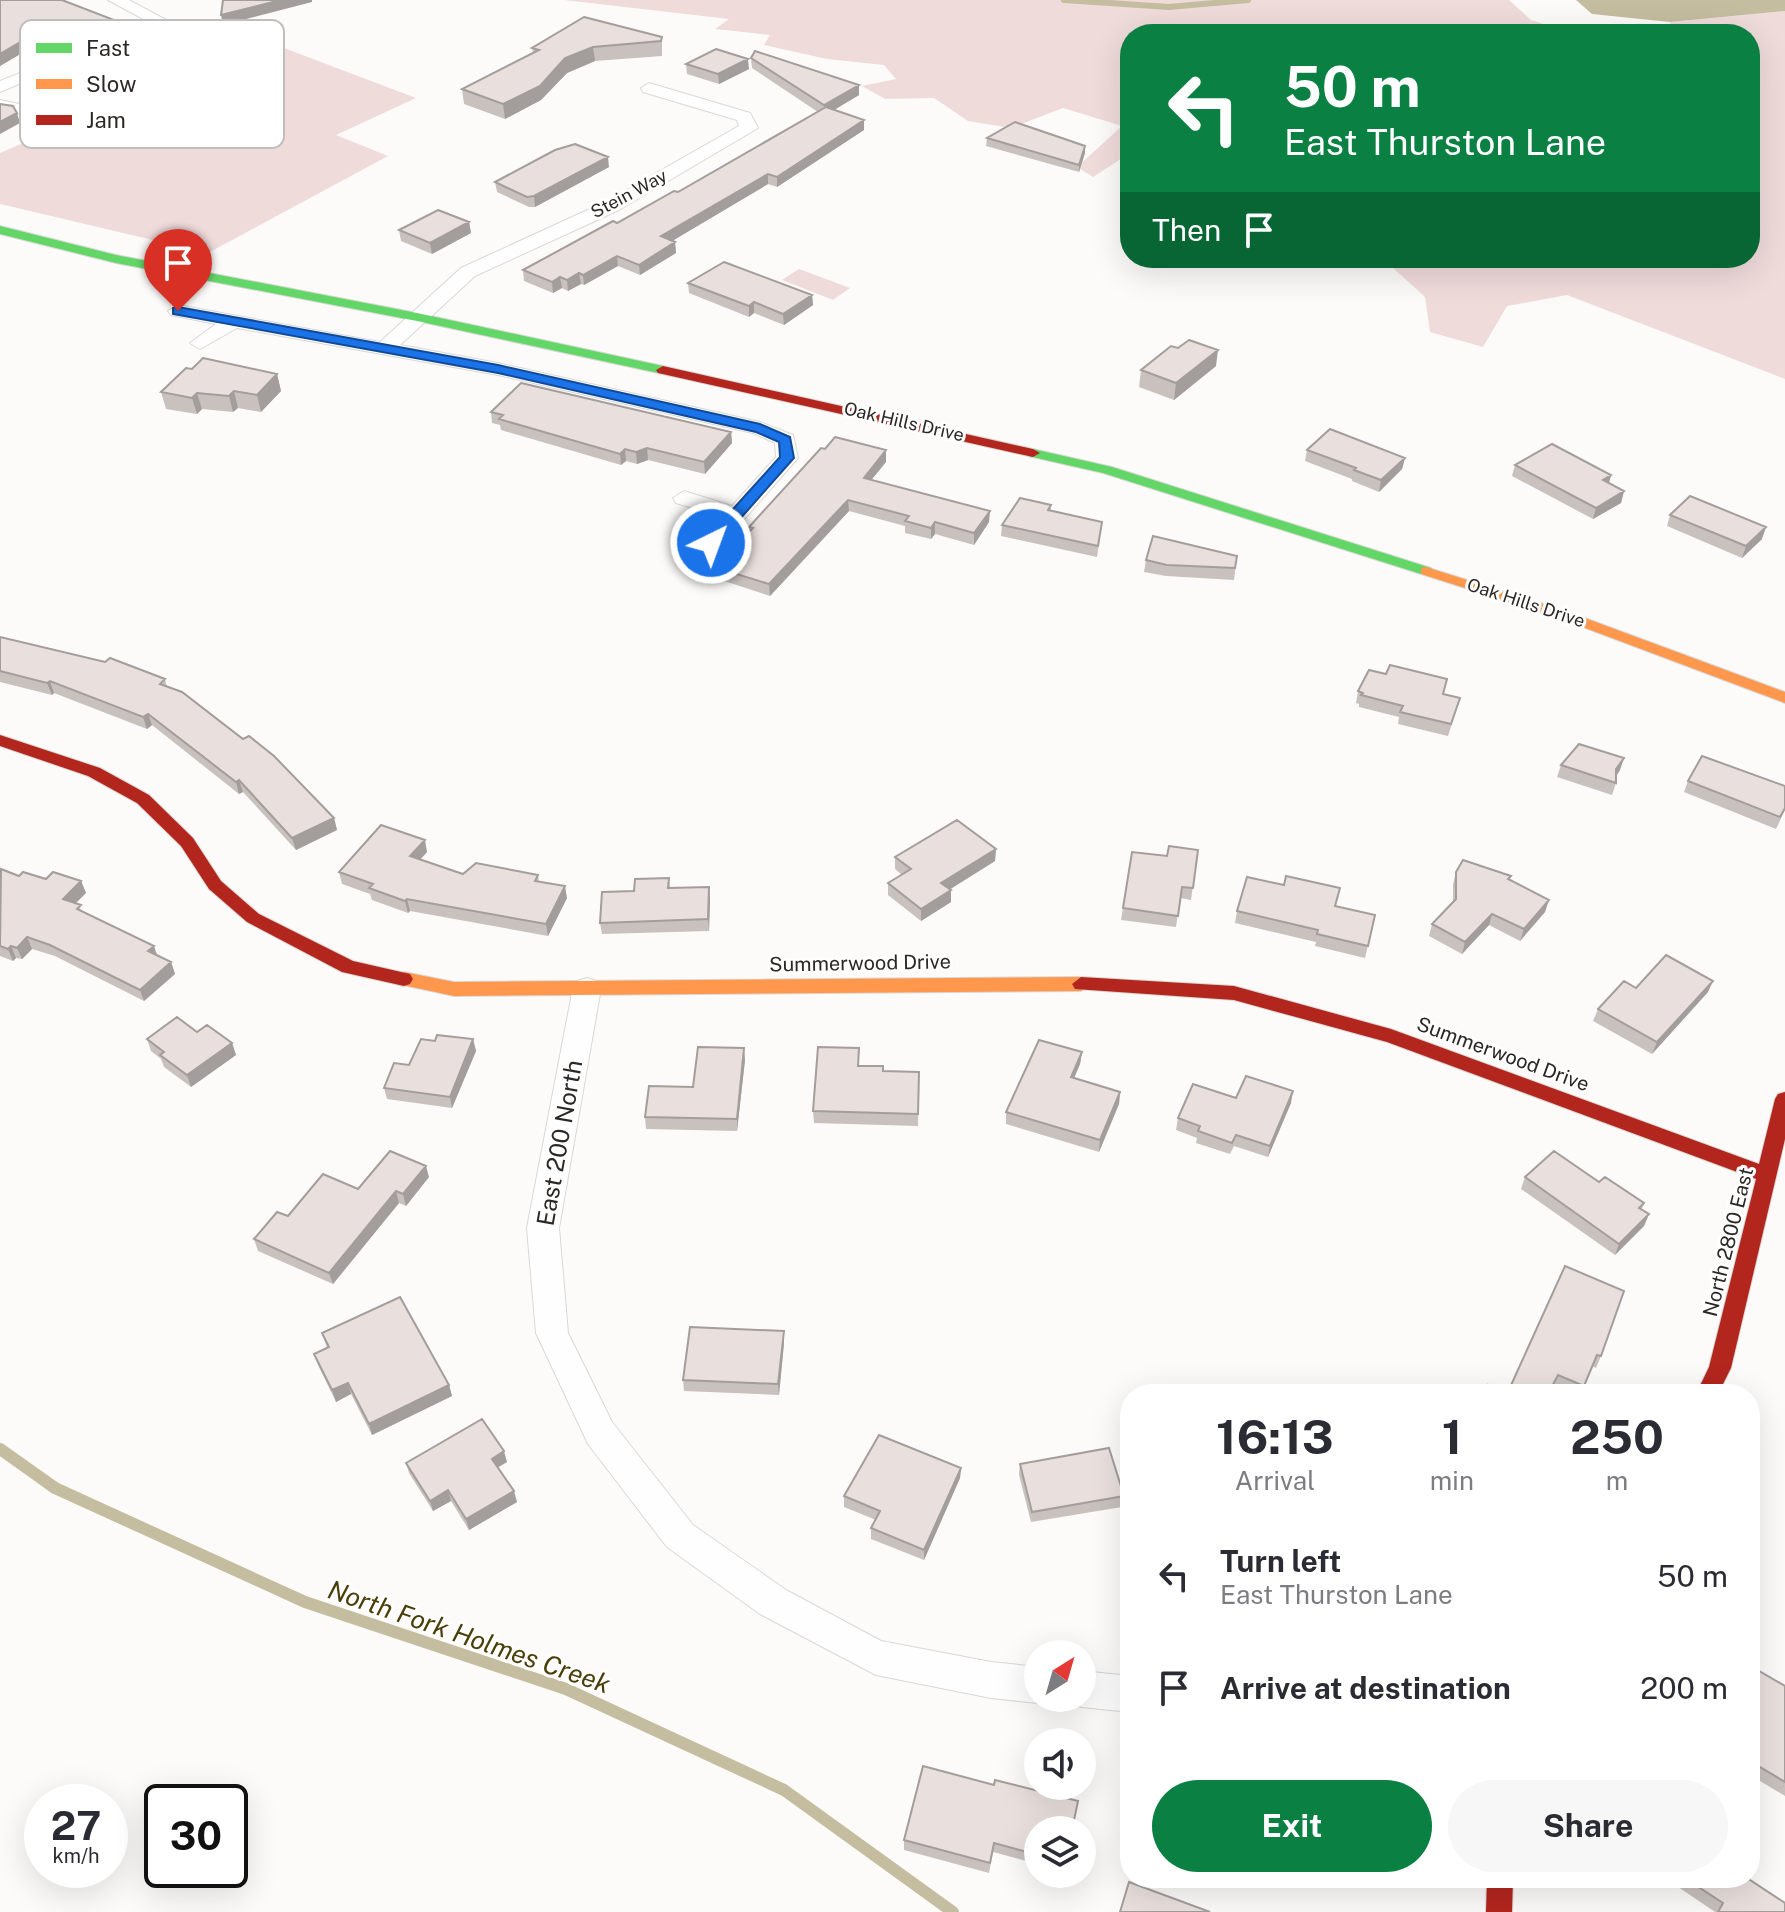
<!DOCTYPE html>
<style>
:root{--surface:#fff;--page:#f7f7f7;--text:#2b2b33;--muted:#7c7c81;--accent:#0b8043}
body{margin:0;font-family:"Public Sans",sans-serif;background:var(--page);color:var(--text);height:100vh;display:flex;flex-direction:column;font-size:30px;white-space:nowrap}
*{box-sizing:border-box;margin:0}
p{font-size:26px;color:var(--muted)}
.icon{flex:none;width:44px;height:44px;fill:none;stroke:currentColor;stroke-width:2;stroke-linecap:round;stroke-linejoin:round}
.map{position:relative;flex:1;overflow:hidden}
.side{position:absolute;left:1120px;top:1384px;width:640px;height:504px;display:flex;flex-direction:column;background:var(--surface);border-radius:32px;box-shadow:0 8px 32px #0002}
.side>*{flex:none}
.guide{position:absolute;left:1120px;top:24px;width:640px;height:244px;border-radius:32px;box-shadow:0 8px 32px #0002;background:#0b8043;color:#fff;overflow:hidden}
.needle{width:52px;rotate:37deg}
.buttons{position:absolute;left:1024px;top:1640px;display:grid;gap:16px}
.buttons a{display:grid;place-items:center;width:72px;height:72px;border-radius:50%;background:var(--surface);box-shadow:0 8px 32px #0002;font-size:40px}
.speed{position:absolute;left:24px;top:1784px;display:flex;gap:16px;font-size:40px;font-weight:700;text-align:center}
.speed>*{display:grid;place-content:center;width:104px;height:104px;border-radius:50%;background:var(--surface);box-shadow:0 8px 32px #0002;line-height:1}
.speed small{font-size:20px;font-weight:400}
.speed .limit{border:4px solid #111;border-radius:12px;background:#fff;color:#111}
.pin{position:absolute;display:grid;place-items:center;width:68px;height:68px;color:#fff;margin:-82px -34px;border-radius:50% 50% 50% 0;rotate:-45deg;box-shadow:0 0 8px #0007}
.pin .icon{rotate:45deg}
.me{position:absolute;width:88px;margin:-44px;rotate:42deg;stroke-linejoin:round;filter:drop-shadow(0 0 6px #0008)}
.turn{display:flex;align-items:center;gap:28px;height:168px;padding:0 32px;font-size:36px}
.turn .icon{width:104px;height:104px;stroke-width:2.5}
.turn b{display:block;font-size:56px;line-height:68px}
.then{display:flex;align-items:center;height:76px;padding:0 32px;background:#0003;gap:16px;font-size:30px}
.eta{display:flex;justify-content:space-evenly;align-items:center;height:136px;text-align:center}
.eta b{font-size:48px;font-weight:700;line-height:56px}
.action{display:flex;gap:16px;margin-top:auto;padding:16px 32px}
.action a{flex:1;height:92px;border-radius:48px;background:var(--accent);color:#fff;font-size:32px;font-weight:700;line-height:92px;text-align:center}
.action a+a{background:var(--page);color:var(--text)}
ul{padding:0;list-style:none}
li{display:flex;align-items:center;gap:24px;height:112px;padding:0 32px}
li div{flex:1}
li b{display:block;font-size:30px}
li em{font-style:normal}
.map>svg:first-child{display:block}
.green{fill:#f0dbdb}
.water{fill:#c5bd9f}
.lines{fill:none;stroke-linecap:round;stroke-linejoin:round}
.stream-far1{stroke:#c5bd9f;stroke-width:6}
.stream{stroke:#c5bd9f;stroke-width:12}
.street-casing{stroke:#dad8d6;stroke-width:2}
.fast-casing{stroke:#dad8d6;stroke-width:2}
.slow-casing{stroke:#dad8d6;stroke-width:2}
.jam-casing{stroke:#dad8d6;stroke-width:2}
.street{fill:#fffefe;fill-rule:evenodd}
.fast{fill:#63d668;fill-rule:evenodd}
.slow{fill:#ff974d;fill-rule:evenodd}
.jam{fill:#b3261e;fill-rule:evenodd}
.wall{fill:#c8c1be}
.shaded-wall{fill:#a39d9b}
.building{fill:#e9e0dd;stroke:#a39d9b;stroke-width:2}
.route{fill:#1a73e8;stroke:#114b97;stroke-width:2}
.labels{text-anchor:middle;stroke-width:6;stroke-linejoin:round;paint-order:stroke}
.far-street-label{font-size:18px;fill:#2b2826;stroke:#fff}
.street-label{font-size:20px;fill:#2b2826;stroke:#fff}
.near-street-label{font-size:24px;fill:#2b2826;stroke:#fff}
.near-water-label{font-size:26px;font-style:italic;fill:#4b3f09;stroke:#fff}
.key{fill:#fff;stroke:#bfbebe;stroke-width:2}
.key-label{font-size:22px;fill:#2b2826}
</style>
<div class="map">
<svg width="1785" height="1912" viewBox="0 0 1785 1912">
<rect width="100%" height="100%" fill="#fdfbf9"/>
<path class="green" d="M564 0H1509L1531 20 1575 34H1130V153L1093 177 1077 167 1122 126 1063 108 1011 128 968 121 934 98 885 99 862 86 896 79 884 65 827 59 764 45 770 35 715 29 729 19Z
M1785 11V379L1567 295 1507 306 1483 347 1430 332 1425 297 1382 258H1750V34H1673L1670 30V22Z
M263 40 416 98 336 135 388 156 208 253 0 204V153Z
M799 269 850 288 833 300 782 280Z"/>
<path class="water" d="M1576 0H1785V11L1670 22 1592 14Z"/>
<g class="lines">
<path class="stream-far1" d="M1064 0 1169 7 1248 0"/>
<path class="stream" d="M0 1449 55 1488 305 1602 566 1689 784 1790 953 1912"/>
<g class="street-casing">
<path id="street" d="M108 0H129L168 21 0 92V81L147 21Z
M649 83 750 113 758 128 619 210 475 276 400 345 498 363 760 422 793 435 798 458 719 548H703L700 543 722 517 676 503 673 498 684 491 732 506 776 457 775 443 753 433 498 375 237 328 200 349 190 343 216 324 171 315 168 311 178 305 380 342 461 268 605 202 739 126 737 120 643 92 641 88Z
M0 100 77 116 80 120 71 125 0 110Z
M587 978 597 981 601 988 559 1228 568 1333 612 1422 693 1525 786 1590 881 1641 991 1662 1038 1667V1698H1050L1038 1703 991 1698 876 1675 760 1614 667 1547 588 1444 536 1333 527 1228 573 988 577 981Z
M1082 1671 1130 1676V1712L1082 1707 1069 1702 1067 1698H1082Z"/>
</g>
<g class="fast-casing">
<path id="fast" d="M0 226 116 255 417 313 663 366 670 370 663 374 417 321 116 263 0 234Z
M1033 449 1112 467 1431 568 1433 571 1431 574H1421L1103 473 1028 456V450Z"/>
</g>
<g class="slow-casing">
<path id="slow" d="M1426 567 1566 611 1785 692V703L1556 617 1421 574V568Z
M404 972 454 982 1081 977 1090 984 1081 991 454 996 398 984 395 979Z"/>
</g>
<g class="jam-casing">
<path id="jam" d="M663 366 1033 449 1040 453 1033 457 658 373 656 370Z
M0 735 100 768 149 795 193 838 221 881 259 914 353 961 410 974 413 979 410 984 404 986 342 972 247 922 209 889 181 846 137 803 88 776 0 746Z
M1081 977 1234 986 1391 1029 1759 1164 1775 1099 1778 1094 1785 1092V1139L1731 1368 1718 1394H1696L1709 1367 1756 1179 1387 1042 1234 1000 1075 989 1072 984Z
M1487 1878H1513L1512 1912H1486Z"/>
</g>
<use href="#street" class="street"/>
<use href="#fast" class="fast"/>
<use href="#slow" class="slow"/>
<use href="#jam" class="jam"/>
</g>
<path class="wall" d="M0 0 114 20 116 30 68 50 44 40 0 66Z
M662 37V56L595 61 567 73 541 100 505 119 464 104 462 89 533 53 532 48Z
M86 48 194 52 196 62 96 100 66 87 63 77 98 62 88 58Z
M751 58 859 95 834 110 864 120V130L777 187 768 184 672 241 675 242 676 253 640 275 618 266 584 285 581 284 568 291 562 288 553 293 524 281 523 270 678 192 818 112 752 68Z
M686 64 749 69 719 84 687 74Z
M987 138 1085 153 1079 172 986 146Z
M609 167 535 207H529L497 192 495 182Z
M469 222 471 233 432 254 401 241 399 230Z
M1274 258H1298L1290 264Z
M688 283 812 295 813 305 784 325 754 313 749 317 689 293Z
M1216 366 1174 400 1139 387 1141 370Z
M277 374 281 391 261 412 238 408 233 412 202 409 197 414 166 409 161 392Z
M491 412 731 432 732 443 705 474 648 460 637 464 626 461 621 465 501 430 500 425 492 423Z
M1307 450 1405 458 1402 469 1379 492 1352 481V479L1305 461Z
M886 462 871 480 989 522 974 545 935 534 931 539 905 533V526L849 511 770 596 715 578 714 567 749 532V527Z
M1515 465 1611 475 1609 483 1624 491 1621 503 1593 519 1512 476Z
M1051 505V510L1102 522 1097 557 1001 536 1002 525Z
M1670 515 1762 539 1742 558 1667 526Z
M1237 556 1234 580 1166 576 1144 572 1146 560Z
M0 637 165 679 167 687 334 818 337 830 296 850 243 792 239 794 152 725 147 729 54 693 52 695 0 682Z
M1358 691 1443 695 1460 698 1448 736 1398 724 1399 717 1359 707V704L1356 703Z
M1561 765 1620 770 1616 776V783L1612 795 1557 777Z
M1688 781 1785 786V810L1776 829 1684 792Z
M996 849 995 861 950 889 951 890V902L921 921 888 895V883L902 875 895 869V857Z
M1198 850 1191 900 1180 898 1176 927 1121 920 1123 908 1167 856Z
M427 852 420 860 463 874 538 875 539 882 567 898 548 936 410 911 408 913 372 900 370 894 342 884 339 872Z
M0 870 19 876 46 879 81 881 86 893 75 903 83 912 171 962 175 974 144 1001 55 956 32 949 22 959 16 958 13 961 0 956Z
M1456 872 1511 876 1510 879 1545 912 1520 941 1489 925 1462 954 1429 936 1432 924 1453 902V884Z
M669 878 670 888 710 899 709 931 602 934 600 923 634 891Z
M1335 906 1375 915 1365 958 1315 946 1316 942 1235 923 1237 911Z
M1636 988 1708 992 1652 1054 1593 1021 1598 1009Z
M197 1032 232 1043 236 1055 191 1087 164 1067 161 1059 151 1051 147 1039Z
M473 1039 476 1051 452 1108 387 1099 384 1088 435 1041Z
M1082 1052 1080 1064 1074 1079 1120 1092 1119 1104 1099 1152 1006 1124V1112Z
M745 1060 737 1131 646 1129 645 1117 693 1087Z
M859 1066 883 1071 919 1072 918 1126 814 1123 813 1111Z
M1236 1098 1291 1103 1268 1157 1234 1146 1230 1154 1196 1143 1197 1138 1176 1130 1178 1118Z
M429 1177 406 1206 399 1203 333 1284 258 1251 254 1239 288 1216 358 1189Z
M1525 1177 1599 1182 1644 1203 1642 1209 1649 1214 1644 1226 1615 1255 1521 1189Z
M1565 1266 1601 1356 1596 1368 1592 1366 1581 1394H1573L1554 1386 1550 1394H1507Z
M322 1333 449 1385 452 1396 372 1435 351 1394 336 1402 318 1365 314 1354 327 1348Z
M784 1343 779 1395 684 1391 683 1380Z
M507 1462 498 1467 517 1502 469 1530 451 1501 433 1511 409 1473 406 1463Z
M1020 1464 1124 1496 1122 1507 1031 1522 1019 1475Z
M961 1468 960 1478 924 1560 871 1539V1528L876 1520 844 1507V1496Z
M1754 1668 1785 1686V1796L1750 1775V1674Z
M1038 1830V1864L993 1852 989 1873 904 1850V1840Z
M1665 1878H1747L1785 1912H1715Z"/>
<path class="shaded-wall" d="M281 0H312V2L223 25 221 15Z
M114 20 116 30 68 50 66 40Z
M41 30 44 40 0 66V54Z
M593 47 595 61 567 73 541 100 505 119 503 104 565 58Z
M194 52 196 62 96 100 94 90Z
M748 59 749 69 719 84 718 74Z
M859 85V95L824 116V105Z
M17 113 20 123 0 134V122Z
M864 120V130L777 187V177Z
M1085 146V153L1079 172V165Z
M608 157 609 167 535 207 534 196Z
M768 174V184L662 247 661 236Z
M469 222 471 233 432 254 430 243Z
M675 242 676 253 640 275 639 265Z
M617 256 618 266 584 285 583 275Z
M579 273 581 284 568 291 567 280Z
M560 277 562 288 553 293 552 282Z
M812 295 813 305 784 325 783 314Z
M754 302V313L749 317V306Z
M1218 350 1216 366 1174 400 1176 383Z
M277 374 281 391 261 412 257 395Z
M234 391 238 408 233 412 229 396Z
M197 393 202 409 197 414 192 398Z
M731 432 732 443 705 474 704 462Z
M647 448 648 460 637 464 636 452Z
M625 449 626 461 621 465 620 454Z
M886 450V462L864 489V478Z
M1405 458 1402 469 1379 492 1381 480Z
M1611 475 1608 486 1603 480Z
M1624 491 1621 503 1593 519 1596 508Z
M848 500 849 511 770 596 769 584Z
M990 511 989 522 974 545V533Z
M935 522V534L931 539V528Z
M1766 527 1762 539 1742 558 1746 546Z
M50 681 54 693 52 695 47 683Z
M148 714 152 725 147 729 143 717Z
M1624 758 1620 770 1613 781 1616 769Z
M239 780 243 792 239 794 236 782Z
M334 818 337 830 296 850 292 838Z
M425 840 427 852 412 868 410 856Z
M996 849 995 861 941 895V883Z
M81 881 86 893 68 911 63 899Z
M565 886 567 898 548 936 546 924Z
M709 887 710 899 709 931 708 919Z
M951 890V902L921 921V909Z
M407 899 410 911 408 913 405 901Z
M1549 900 1545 912 1520 941 1524 929Z
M1492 914 1489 925 1462 954 1465 942Z
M27 937 32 949 22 959 17 948Z
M11 946 16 958 13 961 8 949Z
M154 946 158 958 148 951Z
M171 962 175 974 144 1001 140 990Z
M1713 981 1708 992 1652 1054 1657 1042Z
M473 1039 476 1051 452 1108 450 1097Z
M232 1043 236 1055 191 1087 187 1075Z
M744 1048 745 1060 737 1131V1119Z
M1082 1052 1080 1064 1069 1089 1071 1077Z
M1293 1091 1291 1103 1268 1157 1270 1146Z
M1120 1092 1119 1104 1099 1152 1100 1140Z
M426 1166 429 1177 406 1206 403 1194Z
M396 1191 399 1203 333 1284 329 1273Z
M1649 1214 1644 1226 1615 1255 1619 1244Z
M784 1331V1343L779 1395 778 1384Z
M348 1383 351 1394 336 1402 332 1390Z
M449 1385 452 1396 372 1435 369 1424Z
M504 1451 507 1462 495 1469 492 1459Z
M961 1468 960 1478 924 1560V1550Z
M448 1490 451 1501 433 1511 430 1501Z
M514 1491 517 1502 469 1530 466 1519Z"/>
<path class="building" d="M0 0H62L114 20 66 40 41 30 0 54Z
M223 0H281L221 15Z
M584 17 662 37 661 41 593 47 565 58 540 86 503 104 462 89 539 50 532 48Z
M716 49 748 59 718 74 686 64Z
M755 51 859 85 824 105 751 58Z
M0 104 13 106 17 113 0 122Z
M826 107 864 120 777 177 768 174 661 236 675 242 639 265 617 256 583 275 579 273 567 280 560 277 552 282 523 270 613 221 617 223 674 191 678 192Z
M1015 122 1085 146 1079 165 987 138Z
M575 144 608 157 534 196 527 197 495 182 555 150Z
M438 210 469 222 430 243 399 230Z
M724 262 812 295 783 314 754 302 749 306 688 283Z
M1189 340 1218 350 1176 383 1141 370 1171 346 1178 348Z
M203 358 277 374 257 395 234 391 229 396 197 393 192 398 161 392 186 368 192 369Z
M521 383 731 432 704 462 647 448 636 452 625 449 620 454 499 419 503 415 491 412Z
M1330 429 1405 458 1381 480 1354 470 1356 468 1307 450Z
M835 437 886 450 864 478 990 511 974 533 935 522 931 528 905 521 909 516 848 500 769 584 714 567 753 528 749 527 821 448 825 449Z
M1552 444 1611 475 1603 480 1624 491 1596 508 1515 465Z
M1690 496 1766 527 1746 546 1670 515Z
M1020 498 1051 505 1048 510 1102 522 1098 546 1002 525Z
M1153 536 1237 556 1235 568 1167 565 1146 560Z
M0 637 105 662 110 658 165 679 160 684 182 692 243 739 249 736 274 756 334 818 292 838 239 780 236 782 148 714 143 717 50 681 47 683 0 671Z
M1390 665 1447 679 1443 694 1460 698 1451 724 1400 712 1403 706 1361 695 1363 693 1358 691 1369 670 1386 674Z
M1579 744 1624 758 1616 769V783L1561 765Z
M1702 756 1785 786V808L1780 817 1688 781Z
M957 820 996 849 941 883 951 890 921 909 888 883 911 869 895 857Z
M381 825 425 840 410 856 463 874 476 863 538 875 535 881 565 886 546 924 407 899 405 901 369 888 373 884 339 872Z
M1169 846 1198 850 1193 888 1182 887 1178 916 1123 908 1132 852 1167 856Z
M1463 860 1511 876 1508 879 1549 900 1524 929 1492 914 1465 942 1432 924 1456 899V872Z
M1 869 19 876 23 872 46 879 53 872 81 881 63 899 81 905 77 909 154 946 148 951 171 962 140 990 50 945 27 937 17 948 11 946 8 949 0 946Z
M1286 876 1340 888 1335 906 1375 915 1368 946 1317 934 1318 930 1237 911 1247 877 1284 885Z
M669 878 668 888 709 887 708 919 600 923 602 892 634 891 635 879Z
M1666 955 1713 981 1657 1042 1598 1009 1624 981 1636 988Z
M177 1017 197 1032 207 1025 232 1043 187 1075 160 1055 164 1052 147 1039Z
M437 1035 473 1039 450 1097 384 1088 394 1063 409 1065 421 1039 435 1041Z
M1039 1040 1082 1052 1071 1077 1120 1092 1100 1140 1006 1112Z
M698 1047 744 1048 737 1119 645 1117 649 1086 693 1087Z
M818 1047 859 1048 858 1066H883V1071L919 1072 918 1114 813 1111Z
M1246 1076 1293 1091 1270 1146 1236 1135 1232 1143 1198 1131 1200 1126 1178 1118 1193 1084 1236 1098Z
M390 1151 426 1166 403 1194 396 1191 329 1273 254 1239 277 1212 288 1216 323 1174 358 1189Z
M1554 1151 1599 1182 1605 1177 1644 1203 1639 1208 1649 1214 1619 1244 1525 1177Z
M1565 1266 1624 1291 1601 1356 1597 1355 1584 1386 1558 1375 1548 1394H1507Z
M400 1297 449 1385 369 1424 348 1383 332 1390 314 1354 329 1347 322 1333Z
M690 1327 784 1331 778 1384 683 1380Z
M1488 1385 1505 1394H1484Z
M482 1419 504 1451 492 1459 514 1491 466 1519 448 1490 430 1501 406 1463Z
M879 1435 961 1468 924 1550 871 1528 880 1511 844 1496Z
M1109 1448 1124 1496 1032 1512 1020 1464Z
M1754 1668 1785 1686V1782L1750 1761V1742L1752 1739 1750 1737V1676Z
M923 1766 994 1785 995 1780 1078 1801 1072 1830H1038V1855L994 1843 990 1863 904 1840Z
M1685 1878H1747L1785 1903V1912H1718L1723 1903Z
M1129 1882 1210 1912H1120Z"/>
<path class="route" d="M178 307 498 365 760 424 790 437 794 458 716 546H705V540L780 457 779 442 756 432 498 373 173 314V308Z"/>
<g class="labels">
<g class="far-street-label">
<text transform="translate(629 194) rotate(-28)" y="6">Stein Way</text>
<text transform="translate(904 422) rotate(13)" y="6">Oak Hills Drive</text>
<text transform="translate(1526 603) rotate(18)" y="6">Oak Hills Drive</text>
</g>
<g class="street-label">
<text transform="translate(860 963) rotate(-1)" y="7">Summerwood Drive</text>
<text transform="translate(1503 1054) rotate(20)" y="7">Summerwood Drive</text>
<text transform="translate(1728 1242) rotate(-76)" y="7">North 2800 East</text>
</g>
<g class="near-street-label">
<text transform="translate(560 1143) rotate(-80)" y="8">East 200 North</text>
</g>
<g class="near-water-label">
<text transform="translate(469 1637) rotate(19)" y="9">North Fork Holmes Creek</text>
</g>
</g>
<rect x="20" y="20" width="264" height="128" rx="12" class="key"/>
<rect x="36" y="43" width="36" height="10" fill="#63d668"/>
<rect x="36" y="79" width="36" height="10" fill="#ff974d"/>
<rect x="36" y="115" width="36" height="10" fill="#b3261e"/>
<g class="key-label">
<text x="86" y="56">Fast</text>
<text x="86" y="92">Slow</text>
<text x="86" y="128">Jam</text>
</g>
</svg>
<div class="buttons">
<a><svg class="needle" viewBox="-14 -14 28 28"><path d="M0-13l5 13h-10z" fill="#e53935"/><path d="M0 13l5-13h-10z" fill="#7c7c81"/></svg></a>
<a><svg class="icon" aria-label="sound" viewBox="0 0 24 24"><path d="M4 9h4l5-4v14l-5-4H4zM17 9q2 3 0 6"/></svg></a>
<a><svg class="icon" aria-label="layers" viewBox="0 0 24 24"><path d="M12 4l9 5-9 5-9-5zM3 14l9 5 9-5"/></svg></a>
</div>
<div class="speed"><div>27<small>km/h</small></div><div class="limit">30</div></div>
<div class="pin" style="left:178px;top:311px;background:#d93025"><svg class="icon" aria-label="arrive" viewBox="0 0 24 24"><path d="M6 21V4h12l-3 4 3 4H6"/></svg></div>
<svg class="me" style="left:711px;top:543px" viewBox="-20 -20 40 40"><circle r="17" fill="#1a73e8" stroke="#fff" stroke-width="3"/><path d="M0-11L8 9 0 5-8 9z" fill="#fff"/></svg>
<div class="guide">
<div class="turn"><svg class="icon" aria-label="left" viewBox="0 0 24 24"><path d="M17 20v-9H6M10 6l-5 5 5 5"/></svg><div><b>50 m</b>East Thurston Lane</div></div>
<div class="then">Then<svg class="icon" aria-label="arrive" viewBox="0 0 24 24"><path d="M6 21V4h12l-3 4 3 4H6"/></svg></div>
</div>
<section class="side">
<div class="eta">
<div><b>16:13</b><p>Arrival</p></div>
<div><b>1</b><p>min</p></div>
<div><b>250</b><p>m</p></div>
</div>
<ul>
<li><svg class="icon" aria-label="left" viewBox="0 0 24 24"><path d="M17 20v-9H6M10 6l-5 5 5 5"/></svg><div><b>Turn left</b><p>East Thurston Lane</p></div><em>50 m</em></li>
<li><svg class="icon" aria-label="arrive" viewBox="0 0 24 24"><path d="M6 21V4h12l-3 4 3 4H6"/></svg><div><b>Arrive at destination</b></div><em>200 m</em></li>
</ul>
<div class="action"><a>Exit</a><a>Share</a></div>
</section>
</div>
